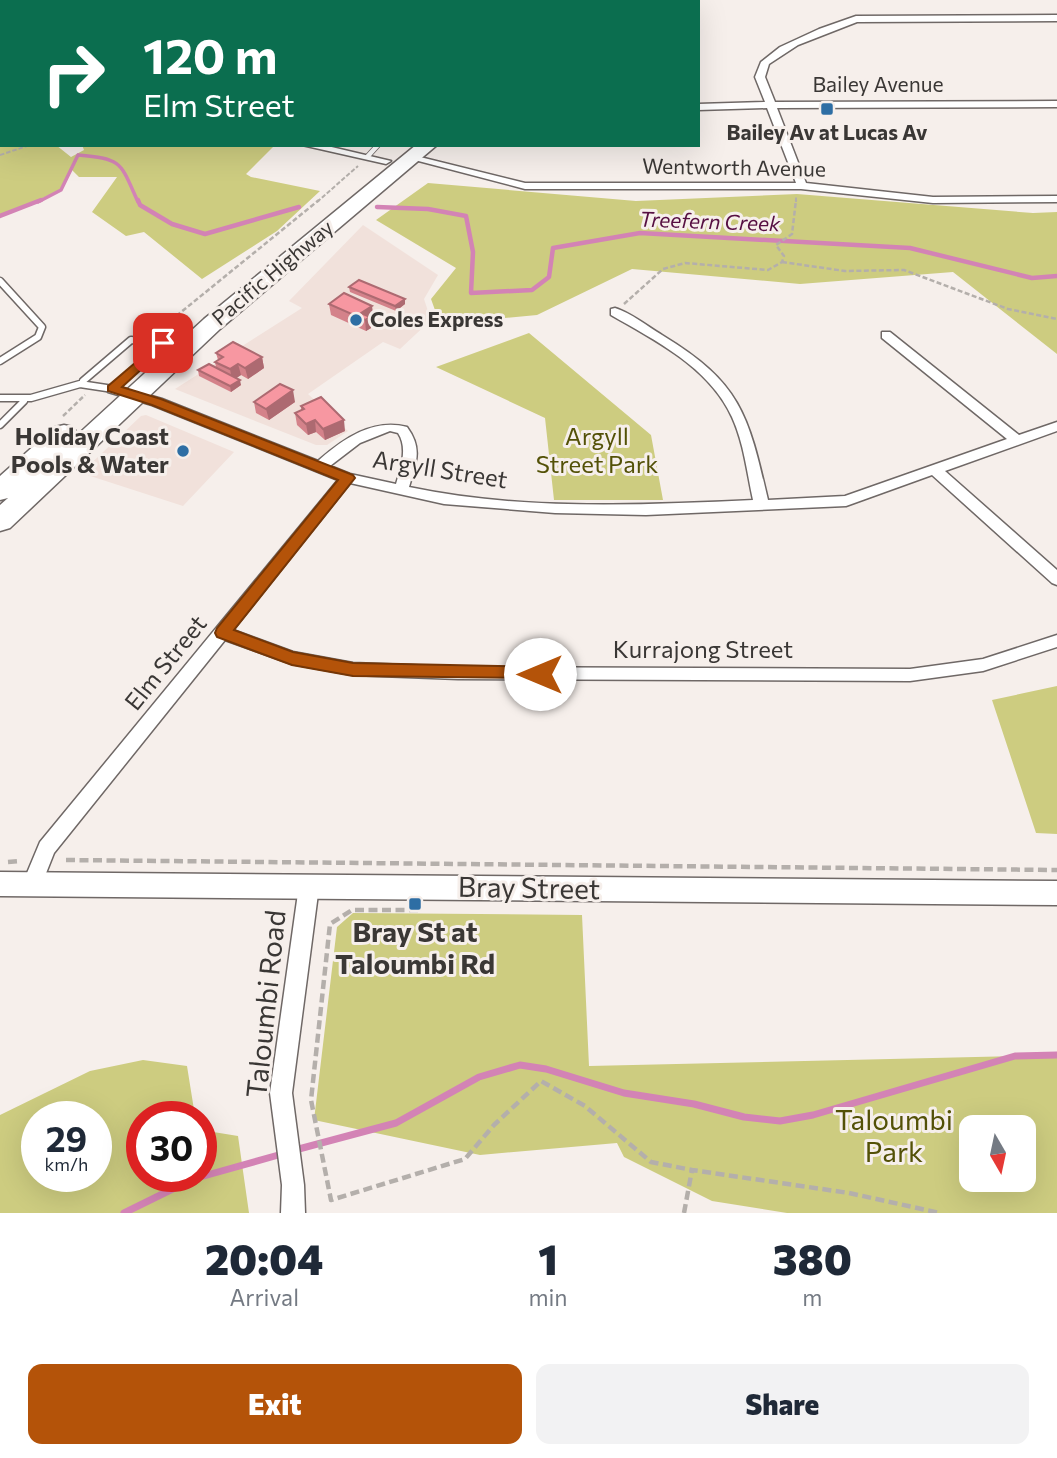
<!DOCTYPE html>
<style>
:root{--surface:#fff;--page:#f2f2f3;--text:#1f2937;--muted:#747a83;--accent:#b45309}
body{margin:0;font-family:Commissioner,sans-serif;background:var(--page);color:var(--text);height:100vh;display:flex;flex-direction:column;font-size:26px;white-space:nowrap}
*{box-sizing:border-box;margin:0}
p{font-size:23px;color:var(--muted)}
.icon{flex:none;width:38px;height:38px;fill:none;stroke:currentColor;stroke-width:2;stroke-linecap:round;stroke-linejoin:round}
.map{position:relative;height:1213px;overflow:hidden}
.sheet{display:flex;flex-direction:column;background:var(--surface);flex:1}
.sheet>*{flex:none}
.guide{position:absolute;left:0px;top:0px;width:700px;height:147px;box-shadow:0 7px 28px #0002;background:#0b6e4f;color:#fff;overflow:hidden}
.needle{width:46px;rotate:171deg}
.fabs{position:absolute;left:959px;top:1115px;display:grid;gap:14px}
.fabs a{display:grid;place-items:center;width:77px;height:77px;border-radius:14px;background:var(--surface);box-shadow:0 7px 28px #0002;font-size:35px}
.speed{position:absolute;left:21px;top:1101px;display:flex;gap:14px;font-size:35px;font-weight:700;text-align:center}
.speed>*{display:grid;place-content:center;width:91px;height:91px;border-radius:50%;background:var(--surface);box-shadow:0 7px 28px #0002;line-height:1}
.speed small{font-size:18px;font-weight:400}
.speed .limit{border:10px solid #d22;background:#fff;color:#111}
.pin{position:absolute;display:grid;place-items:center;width:60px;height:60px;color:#fff;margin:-30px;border-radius:14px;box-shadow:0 4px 10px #0006}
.me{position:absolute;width:77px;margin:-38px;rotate:270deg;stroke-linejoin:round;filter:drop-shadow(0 0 5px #0008)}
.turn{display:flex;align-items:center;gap:24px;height:147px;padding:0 28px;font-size:32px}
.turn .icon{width:91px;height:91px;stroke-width:2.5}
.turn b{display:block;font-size:49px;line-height:60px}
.eta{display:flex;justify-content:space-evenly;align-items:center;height:119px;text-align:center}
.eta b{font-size:42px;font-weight:800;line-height:49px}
.button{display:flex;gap:14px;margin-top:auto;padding:14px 28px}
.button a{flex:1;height:80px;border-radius:14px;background:var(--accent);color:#fff;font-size:28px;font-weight:800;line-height:80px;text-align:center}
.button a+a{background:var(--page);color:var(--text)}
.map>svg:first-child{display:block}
.built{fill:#f1e1db}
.green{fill:#cdcc80;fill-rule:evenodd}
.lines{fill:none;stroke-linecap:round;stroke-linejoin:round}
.stream-far2{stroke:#d383b5;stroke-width:3.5}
.stream-far1{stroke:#d383b5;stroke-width:4.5}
.stream{stroke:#d383b5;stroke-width:7}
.lane-far1-casing{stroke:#6f6866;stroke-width:6}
.lane-casing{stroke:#6f6866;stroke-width:9}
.street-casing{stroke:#6f6866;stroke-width:3}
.secondary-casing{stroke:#6f6866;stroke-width:3}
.highway-casing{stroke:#6f6866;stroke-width:3}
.path-far2{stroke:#b4afab;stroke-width:2;stroke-dasharray:4.5 2;stroke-linecap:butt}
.path-far1{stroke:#b4afab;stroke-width:2.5;stroke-dasharray:5 2.5;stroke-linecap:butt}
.path{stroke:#b4afab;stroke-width:4.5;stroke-dasharray:9 4.5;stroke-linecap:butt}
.lane-far1{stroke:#fff;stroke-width:4.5}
.lane{stroke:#fff;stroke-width:6}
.street{fill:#fff;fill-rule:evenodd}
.secondary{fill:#fff;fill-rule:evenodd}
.highway{fill:#fff;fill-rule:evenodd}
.wall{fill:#d4828a}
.shaded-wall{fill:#ad6a71}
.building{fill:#f797a1;stroke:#ad6a71;stroke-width:2}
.route{fill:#b45309;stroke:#753606;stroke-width:2}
.poi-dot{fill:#2e6ea4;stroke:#f6efeb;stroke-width:2.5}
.labels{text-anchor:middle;stroke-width:6;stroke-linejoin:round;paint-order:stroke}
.far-street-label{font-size:21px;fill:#3a3735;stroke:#f6efeb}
.far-poi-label{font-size:21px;font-weight:bold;fill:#3a3735;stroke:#f6efeb}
.far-water-label{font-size:21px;font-style:italic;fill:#560f42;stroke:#f6efeb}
.poi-label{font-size:24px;font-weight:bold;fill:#3a3735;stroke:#f6efeb;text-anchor:end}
.park-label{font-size:24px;fill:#535107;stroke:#f6efeb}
.street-label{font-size:24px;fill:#3a3735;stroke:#f6efeb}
.near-street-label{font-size:28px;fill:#3a3735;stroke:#f6efeb}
.near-poi-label{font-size:28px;font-weight:bold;fill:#3a3735;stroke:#f6efeb}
.near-park-label{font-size:28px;fill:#535107;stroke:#f6efeb}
</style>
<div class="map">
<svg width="1057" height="1213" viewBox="0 0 1057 1213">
<rect width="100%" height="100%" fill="#f6efeb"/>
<path class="built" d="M363 225 438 275 424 299 431 320 400 349 383 342 308 394 348 431 327 445H316L175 389 302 308 289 301Z
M146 415 234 452 183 506 81 473 141 416Z"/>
<path class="green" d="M0 0 26 2H2V145H56L71 157 84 150 82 145H275L246 174 251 177 320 191 277 231 202 279 144 232 126 236 92 212 117 177H79L72 170 61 190 0 217Z
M428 183 636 201 797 194 1033 213 1057 212V354L953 272 800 284 632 269 537 315 440 324 431 299 456 268 376 220Z
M529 333 651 435 663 500H554L545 418 436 367Z
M1057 686V834L1036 833 992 700Z
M353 913 582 915 589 1066 1057 1055V1213H787L712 1201 624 1157 617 1143 480 1155 314 1120 337 927ZM971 1127H1024V1180H971Z
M143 1060 187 1066 195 1116H142V1176H201V1130L238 1136 249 1213H0V1115L90 1071ZM37 1116H96V1176H37Z"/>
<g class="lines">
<path class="stream-far2" d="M78 155C123 159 120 162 138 202
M38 202 61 190 78 155"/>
<path class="stream-far1" d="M138 200 140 205 172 224 205 234 299 207
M377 207 428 209 466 216 473 252 471 293 532 290 549 277 553 248 640 233 910 248 1032 278 1057 276
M0 216 41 200"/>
<path class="stream" d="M295 1150 396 1123 479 1077 520 1065 546 1069 624 1093 694 1104 744 1117 780 1121 813 1115 1015 1056 1057 1055
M124 1213 193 1179 282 1154"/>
<g class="lane-far1-casing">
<path id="lane-far1" d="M580 2 583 0
M368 156 378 145"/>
</g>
<g class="lane-casing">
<path id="lane" d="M0 281 42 327 38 337 0 361
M83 381 131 340 163 343
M0 398H31L80 384 113 389
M0 425 24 401"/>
</g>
<g class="street-casing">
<path id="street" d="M310 0H338L340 2H310Z
M1057 15V21L857 22 798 45 769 64 765 77 775 102 1057 101V107L777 108 806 183 933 197 1057 196V202L933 203 801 189H525L407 158 412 155 525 183H796L767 108 698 110V104L765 102 755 77 761 62 780 47 819 29 856 16Z
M302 145H323L391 161 386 164Z
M615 308C631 313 647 326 662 335 741 383 748 414 768 500L845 496 1007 439 882 338V332H890L1019 435 1057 422V431L945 471 1057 570V585L1052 583 932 475 846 506 646 515 555 513 444 504 350 483 233 630 293 652 353 663 458 667 910 669 983 659 1057 635V647L983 671 910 681 458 679 353 675 292 664 225 640 54 853 39 891 32 893 25 891 22 885 40 842 338 480 152 405 108 392V386L113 385 162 399 318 461C343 439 373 418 407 427 423 449 416 463 409 487 522 511 640 505 753 500 747 473 744 443 732 417 709 367 656 341 611 315V309ZM390 431 398 433C408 448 401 467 396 484L350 474 330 466 360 443Z
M309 878 316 880 319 886 292 1093 304 1185 305 1213H281L282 1185 270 1093 299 886 302 880Z"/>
</g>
<g class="secondary-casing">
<path id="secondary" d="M0 872 1057 881V905L0 896Z"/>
</g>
<g class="highway-casing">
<path id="highway" d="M607 0H625L606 2Z
M416 145H437L220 329 10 528 0 531V505L8 498 0 500V476L55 427 64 425 73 427 77 433 74 438 204 319Z"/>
</g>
<path class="path-far2" d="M280 2 282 0
M0 155 30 145
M317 202 358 166
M796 202V197"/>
<path class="path-far1" d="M782 262 845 271 904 270 1008 309 1057 319
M624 304 663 269 685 263 768 270 782 262 784 256 776 245 792 234 796 200
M159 330 319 200
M63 416 85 395"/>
<path class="path" d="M66 860 1057 870
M8 862 20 861
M418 910H352L330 924 311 1100 331 1200 465 1159 494 1125 541 1081 585 1106 651 1162 692 1170
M684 1213 692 1170 849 1193 940 1213"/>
<use href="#lane-far1" class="lane-far1"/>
<use href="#lane" class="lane"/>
<use href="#street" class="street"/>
<use href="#secondary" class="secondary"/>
<use href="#highway" class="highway"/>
</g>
<path class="wall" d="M349 287 405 299V304L396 311 350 292Z
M329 304 372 306 373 317 370 319 371 328 366 331 331 315Z
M216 353 262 357 264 368 248 379 241 375 236 378 241 385 231 392 199 376 198 370 216 367 215 362 218 360Z
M254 402H295L269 420 256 413Z
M301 406 345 431 325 440 316 432 308 435 297 425 295 413 301 411Z"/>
<path class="shaded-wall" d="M405 299V304L396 311 395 306Z
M372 306 373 317 370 319 371 328 366 331 365 320 361 313Z
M262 357 264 368 248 379 245 368Z
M238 364 241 375 232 381 230 369Z
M240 380 241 385 231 392 230 386Z
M293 390 295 402 269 420 266 409Z
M315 420 316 432 308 435 306 424Z
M344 420 345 431 325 440 323 429Z"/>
<path class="building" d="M359 280 405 299 395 306 349 287Z
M344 293 372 306 361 313 370 317 365 320 329 304Z
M233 342 262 357 245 368 238 364 230 369 215 362 223 357 216 353Z
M209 364 240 380 230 386 198 370Z
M280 384 293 390 266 409 254 402Z
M321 397 344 420 323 429 315 420 306 424 295 413 304 409 301 406Z"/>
<path class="route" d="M163 339 167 340V346L122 387 161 399 353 475 355 478 234 630 293 652 353 663 540 667 546 669 548 674 546 678 353 676 292 665 217 637 215 633 217 628 338 480 152 405 108 391V386Z"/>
<g class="poi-dot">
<rect x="820" y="102" width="14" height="14" rx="3.5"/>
<circle cx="356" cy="320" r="7"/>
<circle cx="183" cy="451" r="7"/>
<rect x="408" y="897" width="14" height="14" rx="3.5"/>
</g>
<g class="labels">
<g class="far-street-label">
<text x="878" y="92">Bailey Avenue</text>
<text transform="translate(734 168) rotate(1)" y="7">Wentworth Avenue</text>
<text transform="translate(273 273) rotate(-40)" y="7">Pacific Highway</text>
</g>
<g class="far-poi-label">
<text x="827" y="140">Bailey Av at Lucas Av</text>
<text x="370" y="327" text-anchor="start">Coles Express</text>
</g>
<g class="far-water-label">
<text transform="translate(710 222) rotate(2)" y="7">Treefern Creek</text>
</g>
<g class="poi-label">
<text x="169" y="445">Holiday Coast<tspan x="169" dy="28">Pools &amp; Water</tspan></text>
</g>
<g class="park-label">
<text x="597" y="445">Argyll<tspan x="597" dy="28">Street Park</tspan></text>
</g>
<g class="street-label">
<text transform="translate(440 470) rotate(9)" y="8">Argyll Street</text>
<text x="703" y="658">Kurrajong Street</text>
<text transform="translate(166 663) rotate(-51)" y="8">Elm Street</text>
</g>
<g class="near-street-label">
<text transform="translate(529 888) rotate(1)" y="10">Bray Street</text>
<text transform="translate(266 1004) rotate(-84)" y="10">Taloumbi Road</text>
</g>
<g class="near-poi-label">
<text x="415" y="942">Bray St at<tspan x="415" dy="32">Taloumbi Rd</tspan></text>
</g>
<g class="near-park-label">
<text x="894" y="1130">Taloumbi<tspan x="894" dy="32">Park</tspan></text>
</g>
</g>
</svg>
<div class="fabs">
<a><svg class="needle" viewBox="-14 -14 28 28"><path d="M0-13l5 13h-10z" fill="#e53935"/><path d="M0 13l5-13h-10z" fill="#747a83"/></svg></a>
</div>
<div class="speed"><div>29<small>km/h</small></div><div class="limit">30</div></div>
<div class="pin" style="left:163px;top:343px;background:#d93025"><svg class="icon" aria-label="arrive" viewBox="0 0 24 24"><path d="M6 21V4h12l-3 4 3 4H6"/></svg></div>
<svg class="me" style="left:540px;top:674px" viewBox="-20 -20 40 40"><circle r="19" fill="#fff"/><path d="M0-13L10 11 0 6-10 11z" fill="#b45309"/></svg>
<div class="guide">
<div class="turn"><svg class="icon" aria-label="right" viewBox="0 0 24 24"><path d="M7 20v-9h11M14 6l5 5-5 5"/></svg><div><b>120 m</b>Elm Street</div></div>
</div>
</div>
<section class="sheet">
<div class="eta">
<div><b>20:04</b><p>Arrival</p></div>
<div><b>1</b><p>min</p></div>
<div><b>380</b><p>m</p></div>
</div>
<div class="button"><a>Exit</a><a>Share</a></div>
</section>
